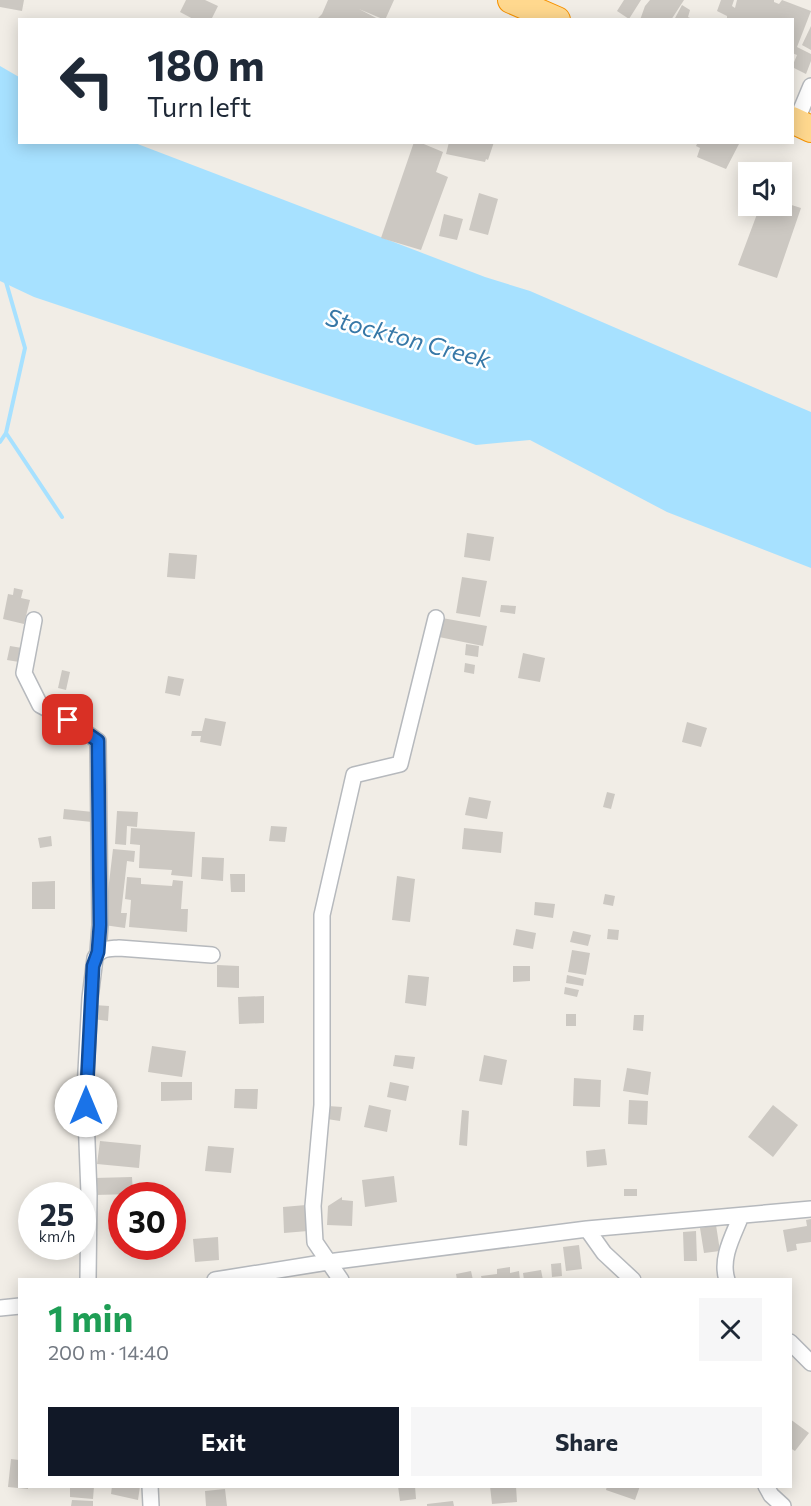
<!DOCTYPE html>
<meta charset="utf-8">
<style>
:root{--surface:#fff;--page:#f6f6f7;--text:#1f2937;--muted:#747a83;--accent:#111827}
body{margin:0;font-family:Commissioner,sans-serif;background:var(--page);color:var(--text);height:100vh;display:flex;flex-direction:column;font-size:22px;white-space:nowrap}
*{box-sizing:border-box;margin:0}
p{font-size:20px;color:var(--muted)}
.icon{flex:none;width:33px;height:33px;fill:none;stroke:currentColor;stroke-width:2;stroke-linecap:round;stroke-linejoin:round}
.map{position:relative;flex:1;overflow:hidden}
.panel{position:absolute;left:18px;top:1278px;width:774px;height:210px;display:flex;flex-direction:column;background:var(--surface);border-radius:0px;box-shadow:0 3px 15px #0003}
.panel>*{flex:none}
.hud{position:absolute;left:18px;top:18px;width:776px;height:126px;border-radius:0px;box-shadow:0 3px 15px #0003;background:#fff;color:var(--text);overflow:hidden}
.buttons{position:absolute;left:738px;top:162px;display:grid;gap:12px}
.buttons a{display:grid;place-items:center;width:54px;height:54px;border-radius:0px;background:var(--surface);box-shadow:0 3px 15px #0003;font-size:30px}
.speed{position:absolute;left:18px;top:1182px;display:flex;gap:12px;font-size:30px;font-weight:700;text-align:center}
.speed>*{display:grid;place-content:center;width:78px;height:78px;border-radius:50%;background:var(--surface);box-shadow:0 3px 15px #0003;line-height:1}
.speed small{font-size:15px;font-weight:400}
.speed .limit{border:9px solid #d22;background:#fff;color:#111}
.pin{position:absolute;display:grid;place-items:center;width:51px;height:51px;color:#fff;margin:-26px;border-radius:12px;box-shadow:0 3px 9px #0006}
.me{position:absolute;width:66px;margin:-33px;rotate:0deg;stroke-linejoin:round;filter:drop-shadow(0 0 4px #0008)}
.turn{display:flex;align-items:center;gap:21px;height:126px;padding:0 30px;font-size:27px}
.turn .icon{width:78px;height:78px;stroke-width:2.5}
.turn b{display:block;font-size:42px;line-height:51px}
.round{display:grid;place-items:center;flex:none;width:63px;height:63px;border-radius:0px;background:var(--page)}
.head{display:flex;align-items:center;justify-content:space-between;height:102px;padding:0 30px}
h1{font-size:36px;font-weight:700;line-height:45px;color:#1e9e55}
.cta{display:flex;gap:12px;margin-top:auto;padding:12px 30px}
.cta a{flex:1;height:69px;border-radius:0px;background:var(--accent);color:#fff;font-size:24px;font-weight:700;line-height:69px;text-align:center}
.cta a+a{background:var(--page);color:var(--text)}
.map>svg:first-child{display:block}
.water{fill:#a7e1ff}
.lines{fill:none;stroke-linecap:round;stroke-linejoin:round}
.stream{stroke:#a7e1ff;stroke-width:4}
.building{fill:#ccc8c2}
.street-casing{stroke:#b6b9bd;stroke-width:18}
.highway-casing{stroke:#f69200;stroke-width:28}
.street{stroke:#fff;stroke-width:15}
.highway{stroke:#ffd88e;stroke-width:26}
.route-casing{stroke:#114b97;stroke-width:15}
.route{stroke:#1a73e8;stroke-width:10}
.labels{text-anchor:middle;stroke-width:5;stroke-linejoin:round;paint-order:stroke}
.water-label{font-size:24px;font-style:italic;fill:#3778a7;stroke:#fff}
</style>
<div class="map">
<svg width="811" height="1506" viewBox="0 0 811 1506">
<rect width="100%" height="100%" fill="#f1ede6"/>
<path class="water" d="M0 66 19 77 20 142 135 143 485 277 530 291 811 412V568L667 512 530 440 476 445 34 297 0 281Z"/>
<g class="lines">
<path class="stream" d="M6 433 62 517
M0 442 6 433 25 348 6 282"/>
</g>
<path class="building" d="M0 0H24L22 11 0 7Z
M186 0H205L218 6 211 20H195L180 12Z
M328 0H394L385 20 359 9 380 20H316L322 14Z
M624 0H641L629 19 617 11Z
M650 0H684L671 20H640L645 6Z
M721 0H734L732 6 735 8 737 0H774V2L779 4 782 0 811 11 797 47 811 54V61L806 74 792 67 797 55 792 53V20H727V16L717 11Z
M682 5 690 10 688 17 690 18 689 20H674Z
M811 26V50L802 45Z
M414 142H419L443 152 436 172 448 177 421 250 381 238Z
M449 142H494L488 160 486 159 485 162 446 154Z
M698 142H740L726 169 697 157 700 148 696 146Z
M479 193 498 199 488 235 469 230Z
M782 202 801 208 777 278 738 265 760 206H782Z
M444 214 463 219 457 240 439 236Z
M467 533 494 537 490 561 464 557Z
M169 553 197 555 195 579 167 577Z
M462 577 487 581 480 617 456 613Z
M14 588 23 590 21 598 30 600 24 624 3 619 8 594 13 595Z
M501 605 516 606 515 614 500 612Z
M442 618 487 626 483 646 439 637Z
M466 644 479 646 478 657 465 655Z
M10 646 22 648 19 662 7 660Z
M523 653 545 658 540 682 518 678Z
M465 663 475 665 474 674 464 672Z
M62 670 70 672 66 690 58 688Z
M168 676 184 679 180 696 165 693Z
M205 718 226 722 221 746 200 742 201 736H191L192 731H202Z
M687 722 707 728 701 747 682 742Z
M607 792 615 794 611 809 603 807Z
M469 797 491 801 487 819 465 815Z
M64 809 93 812 92 822 63 819Z
M117 811 138 812 137 827 127 826 126 845 115 844Z
M271 826 287 827 285 842 269 841Z
M131 828 195 832 192 877 171 875 172 870 139 868 140 845 130 844Z
M464 828 503 832 501 853 462 849Z
M51 836 52 846 40 848 38 838Z
M113 849 135 851 134 862 127 861 121 913H127L125 928 104 925Z
M202 857 224 858 223 881 201 879Z
M230 874H245V892H231Z
M397 876 415 879 410 922 392 920Z
M127 877 141 878V884L172 886 173 880 183 881 181 909H188L187 932 129 927 131 900 125 899Z
M55 881V909H32V882Z
M605 894 615 896 613 906 603 904Z
M535 902 555 904 553 918 534 915Z
M516 929 536 933 533 949 513 945Z
M608 929 619 930 618 940 607 939Z
M573 931 591 935 588 946 570 942Z
M572 950 590 953 586 975 568 972Z
M217 965 239 966V988L217 987Z
M513 966H530V981L513 982Z
M408 975 429 977 426 1006 405 1003Z
M567 975 584 979 583 986 566 983Z
M565 987 579 990 577 997 564 994Z
M264 996V1023L239 1024 238 997Z
M94 1005 109 1006 108 1021 93 1019Z
M566 1014H576V1026H566Z
M634 1015H644L643 1031 633 1030Z
M152 1046 186 1051 182 1077 148 1072Z
M395 1055 415 1057 413 1069 393 1066Z
M484 1055 507 1060 502 1085 479 1081Z
M627 1068 651 1072 648 1095 623 1091Z
M574 1078 601 1080 600 1107 573 1106Z
M161 1082H192V1100L161 1101Z
M390 1082 409 1086 406 1101 387 1097Z
M235 1089H258L257 1109 234 1108Z
M629 1100 648 1101 647 1125 628 1124Z
M369 1105 391 1110 387 1132 364 1127Z
M773 1105 798 1125 773 1157 748 1137Z
M328 1106 342 1107 340 1121 327 1119Z
M462 1110 469 1111 467 1146 459 1145Z
M100 1141 141 1145 139 1168 97 1164Z
M208 1146 234 1148 231 1173 205 1171Z
M605 1149 607 1165 587 1167 586 1151Z
M394 1176 397 1202 365 1207 362 1180Z
M132 1177 133 1194 95 1195 94 1178Z
M624 1189H637V1196H624Z
M342 1197V1200L353 1201 352 1226 327 1225 328 1206Z
M306 1205 308 1231 284 1233 283 1207Z
M811 1219V1242L796 1244 797 1250 787 1252 783 1230 807 1226 806 1220Z
M716 1225 720 1251 704 1253 700 1228Z
M696 1231 697 1261H684L683 1232Z
M218 1237 219 1260 195 1262 193 1239Z
M579 1245 582 1269 566 1271 563 1247Z
M561 1263 562 1276 552 1277 551 1264Z
M510 1267V1273L519 1271 520 1280H482L481 1276 497 1274V1269Z
M541 1270 543 1280H524L523 1273Z
M471 1271 473 1280H457L456 1274Z
M790 1419 809 1433 795 1451 790 1448Z
M11 1459 19 1460 20 1486H28V1489L8 1487Z
M70 1486H94L93 1499 70 1497Z
M112 1486H140L138 1500 111 1494Z
M398 1486H415L416 1499 400 1501Z
M490 1486H516L517 1502 492 1504Z
M607 1486H640L635 1500 606 1490Z
M225 1489 227 1506H206L205 1491Z
M72 1500 93 1501V1506H71Z
M453 1501 454 1506H427V1504Z"/>
<g class="lines">
<g class="street-casing">
<path id="street" d="M796 122 811 86
M34 620 24 673 40 705 68 720 98 741 100 925 98 952
M587 1229 604 1253 633 1280
M88 1280 89 1194 85 1090 90 998 95 958C100 948 108 949 119 948L212 955
M215 1280 328 1262 587 1229 811 1209
M341 1280 315 1242 313 1206 322 1105V915L354 775 400 764 436 618
M727 1280C720 1258 733 1236 741 1216
M0 1308 20 1306
M790 1342 811 1363
M150 1486 151 1506
M766 1486 771 1495 783 1506"/>
</g>
<g class="highway-casing">
<path id="highway" d="M511 0 557 20
M792 120 811 129"/>
</g>
<use href="#street" class="street"/>
<use href="#highway" class="highway"/>
</g>
<g class="lines">
<g class="route-casing">
<path id="route" d="M68 720 98 741 100 925 98 952 93 966 86 1106"/>
</g>
<use href="#route" class="route"/>
</g>
<g class="labels">
<g class="water-label">
<text transform="translate(408 339) rotate(15)" y="8">Stockton Creek</text>
</g>
</g>
</svg>
<div class="buttons">
<a><svg class="icon" aria-label="sound" viewBox="0 0 24 24"><path d="M4 9h4l5-4v14l-5-4H4zM17 9q2 3 0 6"/></svg></a>
</div>
<div class="speed"><div>25<small>km/h</small></div><div class="limit">30</div></div>
<div class="pin" style="left:68px;top:720px;background:#d93025"><svg class="icon" aria-label="arrive" viewBox="0 0 24 24"><path d="M6 21V4h12l-3 4 3 4H6"/></svg></div>
<svg class="me" style="left:86px;top:1106px" viewBox="-20 -20 40 40"><circle r="19" fill="#fff"/><path d="M0-13L10 11 0 6-10 11z" fill="#1a73e8"/></svg>
<div class="hud">
<div class="turn"><svg class="icon" aria-label="left" viewBox="0 0 24 24"><path d="M17 20v-9H6M10 6l-5 5 5 5"/></svg><div><b>180 m</b>Turn left</div></div>
</div>
<section class="panel">
<div class="head"><div><h1>1 min</h1><p>200 m · 14:40</p></div><a class="round"><svg class="icon" aria-label="close" viewBox="0 0 24 24"><path d="M6 6l12 12M18 6L6 18"/></svg></a></div>
<div class="cta"><a>Exit</a><a>Share</a></div>
</section>
</div>
